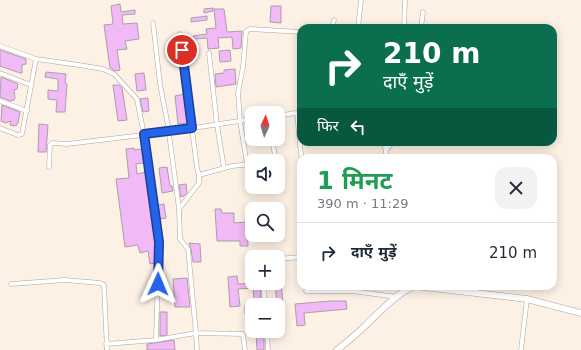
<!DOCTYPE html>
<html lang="hi">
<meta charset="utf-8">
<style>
:root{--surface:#fff;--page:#f2f2f3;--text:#1f2937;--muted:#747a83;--line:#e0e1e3}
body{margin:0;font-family:"DejaVu Sans","Noto Sans Devanagari",sans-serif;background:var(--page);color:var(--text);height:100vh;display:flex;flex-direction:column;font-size:15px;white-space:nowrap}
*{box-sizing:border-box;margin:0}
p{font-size:13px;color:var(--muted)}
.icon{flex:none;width:22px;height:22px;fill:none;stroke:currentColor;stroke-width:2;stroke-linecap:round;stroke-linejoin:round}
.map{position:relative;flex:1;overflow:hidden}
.details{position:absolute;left:297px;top:154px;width:260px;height:136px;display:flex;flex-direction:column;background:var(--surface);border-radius:12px;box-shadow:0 2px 10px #0003}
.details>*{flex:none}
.guide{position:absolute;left:297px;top:24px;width:260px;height:122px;border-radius:12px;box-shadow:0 2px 10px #0003;background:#0b6e4f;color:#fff;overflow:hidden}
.needle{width:26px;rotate:4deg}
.tools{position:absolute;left:245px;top:106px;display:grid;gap:8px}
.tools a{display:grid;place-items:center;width:40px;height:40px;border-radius:8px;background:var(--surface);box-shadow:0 2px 10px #0003;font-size:20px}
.pin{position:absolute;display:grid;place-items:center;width:34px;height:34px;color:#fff;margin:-17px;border:2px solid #fff;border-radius:50%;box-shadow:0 1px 4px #0007}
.me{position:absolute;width:44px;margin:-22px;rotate:1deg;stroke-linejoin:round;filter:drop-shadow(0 0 3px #0008)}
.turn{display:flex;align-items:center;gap:14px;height:84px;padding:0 20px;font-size:18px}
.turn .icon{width:52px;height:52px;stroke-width:2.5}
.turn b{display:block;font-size:28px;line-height:34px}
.then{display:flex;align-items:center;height:38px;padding:0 20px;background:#0003;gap:8px;font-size:15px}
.round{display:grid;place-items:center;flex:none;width:42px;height:42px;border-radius:12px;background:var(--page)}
.headline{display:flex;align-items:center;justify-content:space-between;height:68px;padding:0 20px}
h1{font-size:24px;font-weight:700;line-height:30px;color:#1e9e55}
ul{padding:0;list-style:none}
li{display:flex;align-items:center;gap:12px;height:60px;padding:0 20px;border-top:1px solid var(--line)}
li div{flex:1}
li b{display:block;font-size:15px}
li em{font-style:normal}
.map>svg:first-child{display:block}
.building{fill:#f1b9f6;stroke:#a99faa}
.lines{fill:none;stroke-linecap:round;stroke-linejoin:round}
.street-casing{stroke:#afa49b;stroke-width:5}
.secondary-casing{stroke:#afa49b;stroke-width:7}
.street{stroke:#fff;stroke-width:4}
.secondary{stroke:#fff;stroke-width:6}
.route-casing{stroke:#184099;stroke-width:10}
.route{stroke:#2563eb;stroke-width:7}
</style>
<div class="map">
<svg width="581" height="350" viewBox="0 0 581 350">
<rect width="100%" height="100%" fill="#fdf1e6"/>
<path class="building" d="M120 4 121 12 135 10V14L122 15 123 24 137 23 139 39 125 41 127 49 117 50 120 70 115 71 110 68 104 25 113 24 111 6Z
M271 6H281V23L270 22Z
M213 8V11L204 13V9Z
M214 9H224L227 32 242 31 241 48 233 49 232 37 218 38 219 48 208 49 207 38 194 39 193 36 207 34 206 29 216 28Z
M207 16V20L191 22V18Z
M0 50 26 59V64L22 65V73H20L0 66Z
M230 50 231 61 220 62 219 51Z
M235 69 236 84 216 87 215 74 224 73V70Z
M46 72 66 74 65 83 67 84 65 112H56L57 100 48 99V90L58 91V79L45 77Z
M144 73 146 90 137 91 135 74Z
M1 77 18 84 17 89 14 90 15 98 14 100 10 101 0 97Z
M113 85H119L122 88 127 120 118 121Z
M184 94 188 123 178 124 175 96Z
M148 98 149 111 143 112 140 99Z
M2 105 20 112 18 123 17 125 14 126 10 125 11 121 5 123 1 121Z
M39 124 48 125 46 152H38Z
M134 148V150L142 149 144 163 136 164 137 174 146 172 155 242V263L150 264 148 251 140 253 138 245 125 247 116 179 129 178 126 149Z
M167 167 170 186H172L173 191 162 193 159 168Z
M186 184 187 193 184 196 181 197 179 185Z
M164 204 166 218 159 219 157 205Z
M215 209H221L222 213H234V223L247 222 248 246H240V241H217Z
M189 243 200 244 201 262H193L191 249Z
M237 276 238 284 260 283 261 298 254 299 253 288 238 289 240 306 230 307 228 277Z
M187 278 190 307H175L173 279Z
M275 283H281L284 313H278Z
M330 301H346L347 309 304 313 305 325 297 326 295 304Z
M245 305H252V313L245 314Z
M160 312H167V335L160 336Z
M256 331H264V350H257Z
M174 340 175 350H147V344Z"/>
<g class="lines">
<g class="street-casing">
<path id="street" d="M153 23 160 84 168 126 179 209 180 239 188 249 196 333 197 350
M332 28 334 20
M358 28 361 0
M404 28 405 0
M421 28 423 12
M0 46 36 59 79 65 103 69 114 74 137 99 144 135 159 242 156 340
M209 53 217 125 224 168
M0 73 31 85
M0 101 27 111
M297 113 301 155
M278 116 301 112
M0 128 18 135 22 134 36 59
M272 139 276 161H274
M384 142 387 158
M386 150 393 142
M247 164 240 121 238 93 243 67 246 31 250 29 301 32
M49 167 50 145 52 143 67 144 168 132 252 119
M199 175 232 166 252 164
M179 209 199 183V175L197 168 180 34
M278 259 301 257
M263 283 265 305
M11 284 65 280 100 283 104 285 107 350
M306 291H352L397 297
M267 331 268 350
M106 344 156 340 196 333 243 334 245 350
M521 350 527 299"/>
</g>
<g class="secondary-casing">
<path id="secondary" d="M337 350C347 342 357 334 366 325 377 314 400 290 415 286L527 299 581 313"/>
</g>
<use href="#street" class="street"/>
<use href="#secondary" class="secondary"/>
</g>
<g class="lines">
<g class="route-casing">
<path id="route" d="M158 284 159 242 144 134 192 128 182 50"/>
</g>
<use href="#route" class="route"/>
</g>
</svg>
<div class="tools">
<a><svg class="needle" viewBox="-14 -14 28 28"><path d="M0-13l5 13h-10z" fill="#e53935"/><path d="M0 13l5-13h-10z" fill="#747a83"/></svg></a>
<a><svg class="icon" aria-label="sound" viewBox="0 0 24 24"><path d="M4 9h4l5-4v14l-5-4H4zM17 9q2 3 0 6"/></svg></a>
<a><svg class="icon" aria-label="search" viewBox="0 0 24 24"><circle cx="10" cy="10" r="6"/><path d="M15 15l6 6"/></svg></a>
<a>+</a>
<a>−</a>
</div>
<div class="pin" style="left:182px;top:50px;background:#d93025"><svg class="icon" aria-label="arrive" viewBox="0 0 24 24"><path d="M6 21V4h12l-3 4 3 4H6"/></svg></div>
<svg class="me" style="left:158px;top:284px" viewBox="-20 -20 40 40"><path d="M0-17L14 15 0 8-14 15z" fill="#2563eb" stroke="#fff" stroke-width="4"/></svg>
<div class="guide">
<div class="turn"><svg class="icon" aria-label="right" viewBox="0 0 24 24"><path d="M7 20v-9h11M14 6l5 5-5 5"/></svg><div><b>210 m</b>दाएँ मुड़ें</div></div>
<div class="then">फिर<svg class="icon" aria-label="left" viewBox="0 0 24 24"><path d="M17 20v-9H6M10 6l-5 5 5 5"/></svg></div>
</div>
<section class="details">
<div class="headline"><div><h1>1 मिनट</h1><p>390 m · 11:29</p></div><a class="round"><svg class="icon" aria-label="close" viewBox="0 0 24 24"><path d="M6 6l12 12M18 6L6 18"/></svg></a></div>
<ul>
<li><svg class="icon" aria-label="right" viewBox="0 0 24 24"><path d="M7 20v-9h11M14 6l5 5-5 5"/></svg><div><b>दाएँ मुड़ें</b></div><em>210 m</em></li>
</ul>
</section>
</div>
